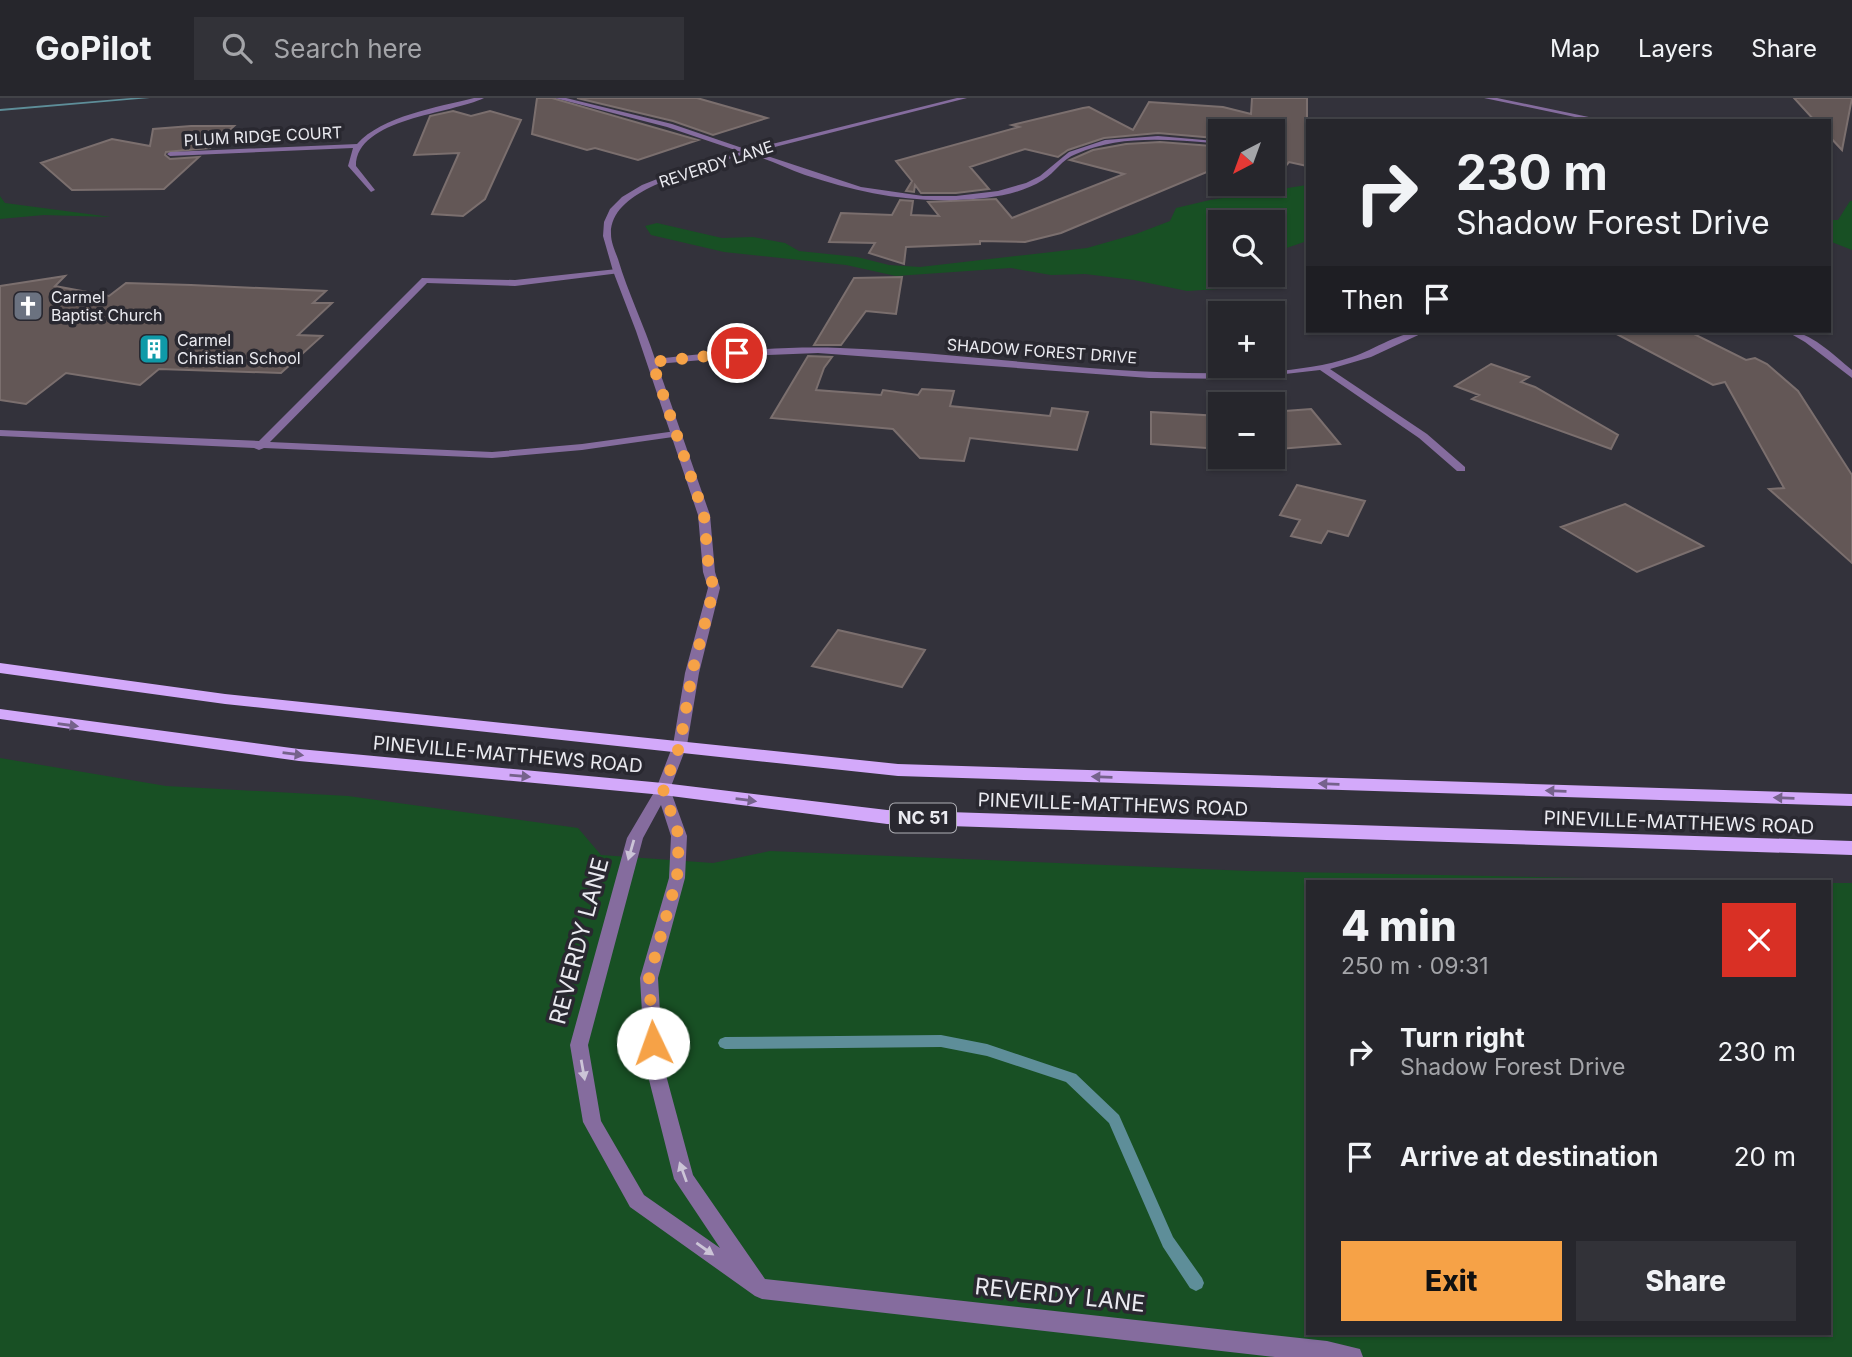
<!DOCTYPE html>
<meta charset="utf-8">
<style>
:root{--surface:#26262c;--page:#323238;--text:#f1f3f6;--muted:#a4a5a9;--line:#424348;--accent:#f6a247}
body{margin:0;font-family:Inter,sans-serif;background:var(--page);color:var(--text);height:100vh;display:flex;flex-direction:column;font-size:26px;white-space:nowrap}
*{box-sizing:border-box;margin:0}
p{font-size:23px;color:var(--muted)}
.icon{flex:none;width:38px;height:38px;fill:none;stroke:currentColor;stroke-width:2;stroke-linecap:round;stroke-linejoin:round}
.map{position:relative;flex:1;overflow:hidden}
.details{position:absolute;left:1306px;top:782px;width:525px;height:455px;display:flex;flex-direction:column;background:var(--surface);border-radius:0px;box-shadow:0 2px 5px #0004,0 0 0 2px var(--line)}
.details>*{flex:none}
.banner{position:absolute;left:1306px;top:21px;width:525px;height:214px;border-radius:0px;box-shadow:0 2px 5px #0004,0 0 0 2px var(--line);background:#26262c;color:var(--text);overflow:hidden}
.needle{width:46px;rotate:221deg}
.tools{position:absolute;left:1208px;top:21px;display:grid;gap:14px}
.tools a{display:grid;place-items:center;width:77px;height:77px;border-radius:0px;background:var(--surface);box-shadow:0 2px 5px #0004,0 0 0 2px var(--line);font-size:35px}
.pin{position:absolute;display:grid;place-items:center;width:60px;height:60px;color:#fff;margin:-30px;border:4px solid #fff;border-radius:50%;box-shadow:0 2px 7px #0007}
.me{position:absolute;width:77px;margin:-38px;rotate:357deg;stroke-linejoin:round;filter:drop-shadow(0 0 5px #0008)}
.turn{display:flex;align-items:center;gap:24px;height:147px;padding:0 35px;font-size:32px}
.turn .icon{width:91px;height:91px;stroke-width:2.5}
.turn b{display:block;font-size:49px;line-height:60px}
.then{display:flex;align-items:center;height:66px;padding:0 35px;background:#0003;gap:14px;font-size:26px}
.round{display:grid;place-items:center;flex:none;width:74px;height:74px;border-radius:0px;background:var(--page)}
.overview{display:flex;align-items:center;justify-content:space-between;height:119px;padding:0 35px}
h1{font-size:42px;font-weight:800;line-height:52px}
.button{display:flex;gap:14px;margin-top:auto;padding:14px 35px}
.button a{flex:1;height:80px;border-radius:0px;background:var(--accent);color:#111;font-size:28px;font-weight:800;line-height:80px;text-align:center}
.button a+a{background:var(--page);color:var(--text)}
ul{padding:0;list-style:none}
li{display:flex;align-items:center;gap:21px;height:105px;padding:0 35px}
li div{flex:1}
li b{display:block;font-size:26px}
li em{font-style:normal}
header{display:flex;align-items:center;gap:42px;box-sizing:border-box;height:98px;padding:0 35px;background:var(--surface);border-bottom:2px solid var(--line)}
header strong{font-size:33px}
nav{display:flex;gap:38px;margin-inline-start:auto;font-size:24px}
.search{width:490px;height:63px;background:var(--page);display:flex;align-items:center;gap:18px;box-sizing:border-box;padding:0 24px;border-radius:0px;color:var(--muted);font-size:26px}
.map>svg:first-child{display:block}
.green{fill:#185024}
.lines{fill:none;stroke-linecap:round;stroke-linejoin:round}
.stream{fill:#5e8e99;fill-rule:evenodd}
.building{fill:#635756;stroke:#7b6f6e;stroke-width:2}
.lane{fill:#856c9e;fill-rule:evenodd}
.street{fill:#856c9e;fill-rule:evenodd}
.primary{fill:#d3a9fa;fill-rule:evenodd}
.oneway{fill:#75628b}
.oneway2{fill:#ccc4d7}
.route{stroke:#f6a247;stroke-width:12;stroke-dasharray:0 21.6}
.labels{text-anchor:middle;stroke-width:7;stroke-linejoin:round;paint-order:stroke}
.far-street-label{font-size:16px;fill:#eaeaf0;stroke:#292830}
.far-poi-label{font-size:16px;fill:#eaeaf0;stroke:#292830;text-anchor:start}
.shield{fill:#292830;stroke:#b0b0b6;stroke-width:2}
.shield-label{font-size:18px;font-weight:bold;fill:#eaeaf0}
.street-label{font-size:19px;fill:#eaeaf0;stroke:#292830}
.near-street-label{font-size:23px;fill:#eaeaf0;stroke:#292830}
</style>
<header>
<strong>GoPilot</strong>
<div class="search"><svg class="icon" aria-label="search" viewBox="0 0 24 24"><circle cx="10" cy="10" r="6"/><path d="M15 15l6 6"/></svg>Search here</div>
<nav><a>Map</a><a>Layers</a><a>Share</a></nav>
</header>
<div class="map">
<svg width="1852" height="1259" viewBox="0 0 1852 1259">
<rect width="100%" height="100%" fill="#33323b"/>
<path class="green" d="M1307 87V143L1272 155V124H1220V177H1264L1272 182 1265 188 1187 193 1134 182 1085 176 1051 177 1011 170 896 178 846 167 724 154 651 137 645 128 657 125 722 140 753 139 785 145 799 153 857 159 889 167 920 169 1087 150 1136 136 1170 123 1176 110 1210 102Z
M0 98 5 105 111 119 44 117 0 121Z
M1850 103H1852V152L1829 143V122H1838Z
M0 660 166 688 348 698 578 730 601 757 713 765 770 753 1249 773 1786 784H1307V1236H1829V785H1852V1259H0Z"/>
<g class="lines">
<path class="stream" d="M131 0H150L0 13V11Z
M941 937 987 946 1076 976 1119 1017 1173 1139 1202 1180 1204 1185 1202 1190 1196 1193 1190 1190 1163 1149 1109 1025 1066 984 987 958 941 949 725 951 720 949 718 945 720 941 725 939Z"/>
</g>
<path class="building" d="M537 0H552L698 42 638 62 595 50 587 52 532 36Z
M577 0H697L767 20 713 37 673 23Z
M1252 0H1307V68L1289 64 1280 75 1272 78V33H1220V75L1209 73 1061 135 1025 144 980 143V146L906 149 904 166 869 155 875 145 829 144 841 115 892 117 900 102 913 103 911 117 939 118 928 104 996 101 1012 120 1124 76 1070 62 1093 52 1126 46 1160 44 1212 48 1218 43 1215 40 1158 35 1104 40 1068 52 1058 59 1025 51 970 69 989 91 956 95H921L915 87 914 94 906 93 912 83 896 63 1019 29 1012 27 1083 10 1089 9 1133 32 1149 4 1223 9 1251 16Z
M1794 0H1852L1842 52 1829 38V23H1815Z
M453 13 471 18 490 13 521 22 485 101 463 118 432 116 459 55 414 57 430 18Z
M191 28H234L210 50 166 54 165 57 170 61 199 59 164 91 72 92 41 65 112 41 150 48 153 31Z
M65 178 55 188 109 198 126 185 191 187 326 193 313 205H332L298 237 322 238 281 275 159 271 140 287 66 275 26 306 0 302V188Z
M902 179 896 216 866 213 841 247H814L854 180Z
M1611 233H1688L1746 262 1755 260 1767 266 1798 293 1852 377V465L1769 391 1784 390 1725 284 1713 287Z
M808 258 832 259 824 270 816 292 881 297 883 292 918 297 922 291 954 293 950 308 1050 318 1052 310 1088 314 1077 352 970 340 964 363 920 360 893 331 771 320Z
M1491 266 1529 279 1521 284 1535 289 1618 337 1611 351 1472 301 1479 297 1455 288Z
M1311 311 1340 346 1279 351 1272 343V314Z
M1151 314 1220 318V351L1151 346Z
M1297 387 1365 403 1348 438 1328 433 1321 445 1291 438 1300 422 1280 417Z
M1625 406 1703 448 1637 474 1561 429Z
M838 532 925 552 902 589 812 568Z"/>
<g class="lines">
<path class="lane" d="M617 171 621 173 620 175 515 188 427 185 270 344 492 354 582 346 676 333 681 336 680 338 582 352 492 360 264 350 259 352 254 350 0 338V332L259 343 422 180 515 182Z"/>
<path class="street" d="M474 0H484C452 16 356 20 356 68L375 92 371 94 348 68 353 50 170 58 167 56 170 54 357 46C382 18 438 9 474 0Z
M555 0H566L672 26 748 52 957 0H967L755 54 861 89 923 98H956L998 93 1026 85 1040 78 1069 54 1105 42 1158 38 1215 43 1212 45C1167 41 1118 37 1076 56 1062 61 1055 75 1043 82 1018 98 984 101 956 102 903 104 854 93 805 77 787 71 768 60 750 57 740 55 724 63 714 67 682 77 610 94 611 136 611 144 615 153 618 161 628 195 644 227 655 261 717 254 778 248 840 250 973 255 1104 278 1237 275 1276 274 1316 271 1352 259 1376 251 1402 232 1427 233L1371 259 1330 271 1427 336 1465 369V373H1457L1419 340 1320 272 1241 281 1149 280 818 255 747 258 657 266 710 417 715 474 720 490 699 575 687 647 670 691 687 738 685 780 658 880 663 966 693 1077 765 1181 1327 1243 1360 1251 1363 1259H1275L762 1201 755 1198 630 1109 583 1024 570 947 627 740 656 691 673 647 685 575 708 490 703 474 698 417 636 233 613 173 603 138 604 124 610 111 622 99 642 87 680 72 741 54 667 29ZM661 707 671 738 669 780 640 880 645 966 674 1081 720 1150 644 1097 601 1023 588 947 643 740Z
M1484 0H1497L1608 23H1594Z
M1786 233C1811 233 1833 257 1852 272V280L1805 244Z"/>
<path class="primary" d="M0 565 225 596 898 666 1852 696V708L898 678 225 606 0 575Z
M0 611 299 651 663 685 887 712 1852 743V757L887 726 663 697 299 663 0 621Z"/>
</g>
<defs><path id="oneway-solid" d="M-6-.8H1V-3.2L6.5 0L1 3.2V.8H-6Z" transform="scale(1.75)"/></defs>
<g class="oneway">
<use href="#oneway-solid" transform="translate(68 627) rotate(8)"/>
<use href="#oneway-solid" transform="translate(293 656) rotate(7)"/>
<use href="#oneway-solid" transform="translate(520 678) rotate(5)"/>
<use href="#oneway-solid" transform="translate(1102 679) rotate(-178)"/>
<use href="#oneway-solid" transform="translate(1329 686) rotate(-178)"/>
<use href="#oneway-solid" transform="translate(1556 693) rotate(-178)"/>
<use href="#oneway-solid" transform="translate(1784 700) rotate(-178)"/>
<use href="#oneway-solid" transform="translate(746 702) rotate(7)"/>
</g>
<g class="oneway2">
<use href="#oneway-solid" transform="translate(631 752) rotate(106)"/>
<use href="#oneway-solid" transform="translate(583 972) rotate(80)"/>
<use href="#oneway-solid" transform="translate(683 1074) rotate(-110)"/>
<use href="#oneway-solid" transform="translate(705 1151) rotate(35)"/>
</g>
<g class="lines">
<path class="route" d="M653 945 649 880 677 780 679 738 663 691 680 647 692 575 714 490 709 474 704 417 652 264 737 255"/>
</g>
<defs>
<g id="church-square" transform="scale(1.575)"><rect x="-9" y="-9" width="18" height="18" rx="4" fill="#6b7280" stroke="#292830"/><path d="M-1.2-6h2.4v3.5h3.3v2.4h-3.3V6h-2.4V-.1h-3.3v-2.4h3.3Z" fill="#fff"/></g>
<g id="building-square" transform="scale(1.575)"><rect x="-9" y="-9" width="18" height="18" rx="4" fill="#0f9aa8" stroke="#292830"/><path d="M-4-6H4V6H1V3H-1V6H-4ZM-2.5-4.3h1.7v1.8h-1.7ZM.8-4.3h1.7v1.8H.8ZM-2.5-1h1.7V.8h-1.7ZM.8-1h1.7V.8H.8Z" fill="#fff"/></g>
</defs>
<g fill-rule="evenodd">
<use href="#church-square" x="28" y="208"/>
<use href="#building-square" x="154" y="251"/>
</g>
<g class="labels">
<g class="far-street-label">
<text transform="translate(263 38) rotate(-3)" y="6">PLUM RIDGE COURT</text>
<text transform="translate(716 66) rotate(-18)" y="6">REVERDY LANE</text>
<text transform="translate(1042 253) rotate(4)" y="6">SHADOW FOREST DRIVE</text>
</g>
<g class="far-poi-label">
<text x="51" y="205">Carmel<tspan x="51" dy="18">Baptist Church</tspan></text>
<text x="177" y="248">Carmel<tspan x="177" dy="18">Christian School</tspan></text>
</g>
<rect class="shield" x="890" y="705.5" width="66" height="29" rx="5"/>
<g class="shield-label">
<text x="923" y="726">NC 51</text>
</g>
<g class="street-label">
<text transform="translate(508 656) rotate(5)" y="7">PINEVILLE-MATTHEWS ROAD</text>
<text transform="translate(1113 706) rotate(2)" y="7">PINEVILLE-MATTHEWS ROAD</text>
<text transform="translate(1679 724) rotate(2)" y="7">PINEVILLE-MATTHEWS ROAD</text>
</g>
<g class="near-street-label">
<text transform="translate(579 843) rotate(-75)" y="8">REVERDY LANE</text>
<text transform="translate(1060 1197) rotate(6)" y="8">REVERDY LANE</text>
</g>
</g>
</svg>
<div class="tools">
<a><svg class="needle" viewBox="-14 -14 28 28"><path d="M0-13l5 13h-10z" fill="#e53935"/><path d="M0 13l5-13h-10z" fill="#a4a5a9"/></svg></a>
<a><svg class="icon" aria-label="search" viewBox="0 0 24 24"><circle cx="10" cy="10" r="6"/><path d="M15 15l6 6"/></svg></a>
<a>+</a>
<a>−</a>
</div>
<div class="pin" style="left:737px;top:255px;background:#d93025"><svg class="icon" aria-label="arrive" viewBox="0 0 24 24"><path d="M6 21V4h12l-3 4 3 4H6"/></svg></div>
<svg class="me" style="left:653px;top:945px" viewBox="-20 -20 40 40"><circle r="19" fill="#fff"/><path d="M0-13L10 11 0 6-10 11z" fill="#f6a247"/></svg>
<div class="banner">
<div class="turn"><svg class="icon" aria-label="right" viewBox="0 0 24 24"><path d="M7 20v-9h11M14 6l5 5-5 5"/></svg><div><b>230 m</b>Shadow Forest Drive</div></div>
<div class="then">Then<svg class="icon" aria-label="arrive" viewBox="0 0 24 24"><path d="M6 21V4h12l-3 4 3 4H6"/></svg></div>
</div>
<section class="details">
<div class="overview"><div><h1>4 min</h1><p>250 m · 09:31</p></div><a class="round" style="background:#d93025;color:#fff"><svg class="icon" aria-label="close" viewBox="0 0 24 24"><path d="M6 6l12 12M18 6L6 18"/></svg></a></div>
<ul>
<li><svg class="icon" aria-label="right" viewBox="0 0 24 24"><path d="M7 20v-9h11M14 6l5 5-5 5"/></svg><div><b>Turn right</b><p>Shadow Forest Drive</p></div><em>230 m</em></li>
<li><svg class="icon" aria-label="arrive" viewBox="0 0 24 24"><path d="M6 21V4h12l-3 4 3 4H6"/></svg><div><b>Arrive at destination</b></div><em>20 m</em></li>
</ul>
<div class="button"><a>Exit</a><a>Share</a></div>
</section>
</div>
